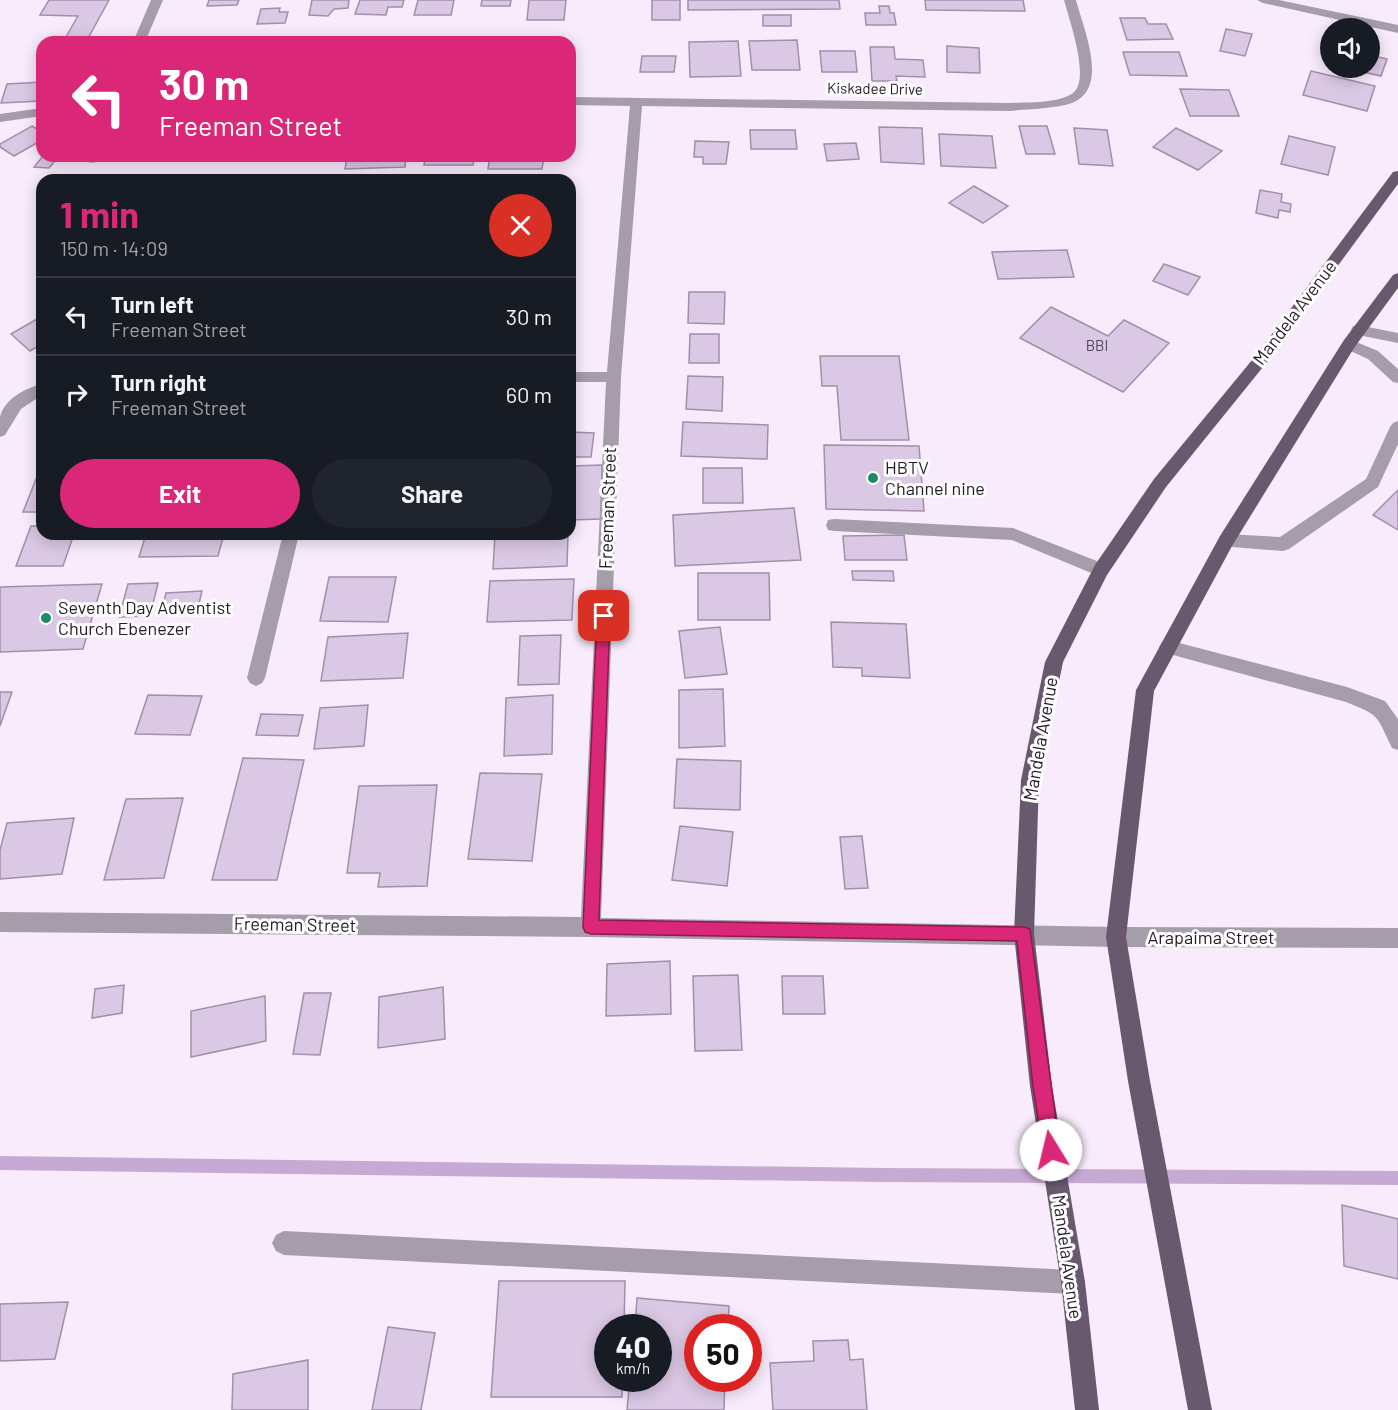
<!DOCTYPE html>
<meta charset="utf-8">
<style>
:root{--surface:#171b24;--page:#20242c;--text:#f1f3f6;--muted:#9ea1a6;--line:#363941;--accent:#db2777}
body{margin:0;font-family:Barlow,sans-serif;background:var(--page);color:var(--text);height:100vh;display:flex;flex-direction:column;font-size:22px;white-space:nowrap}
*{box-sizing:border-box;margin:0}
p{font-size:20px;color:var(--muted)}
.icon{flex:none;width:33px;height:33px;fill:none;stroke:currentColor;stroke-width:2;stroke-linecap:round;stroke-linejoin:round}
.map{position:relative;flex:1;overflow:hidden}
.panel{position:absolute;left:36px;top:174px;width:540px;height:366px;display:flex;flex-direction:column;background:var(--surface);border-radius:18px;box-shadow:0 3px 15px #0003}
.panel>*{flex:none}
.top-card{position:absolute;left:36px;top:36px;width:540px;height:126px;border-radius:18px;box-shadow:0 3px 15px #0003;background:#db2777;color:#fff;overflow:hidden}
.controls{position:absolute;left:1320px;top:18px;display:grid;gap:12px}
.controls a{display:grid;place-items:center;width:60px;height:60px;border-radius:50%;background:var(--surface);box-shadow:0 3px 15px #0003;font-size:30px}
.speed{position:absolute;left:594px;top:1314px;display:flex;gap:12px;font-size:30px;font-weight:700;text-align:center}
.speed>*{display:grid;place-content:center;width:78px;height:78px;border-radius:50%;background:var(--surface);box-shadow:0 3px 15px #0003;line-height:1}
.speed small{font-size:15px;font-weight:400}
.speed .limit{border:9px solid #d22;background:#fff;color:#111}
.pin{position:absolute;display:grid;place-items:center;width:51px;height:51px;color:#fff;margin:-26px;border-radius:12px;box-shadow:0 3px 9px #0006}
.me{position:absolute;width:66px;margin:-33px;rotate:351deg;stroke-linejoin:round;filter:drop-shadow(0 0 4px #0008)}
.turn{display:flex;align-items:center;gap:21px;height:126px;padding:0 24px;font-size:27px}
.turn .icon{width:78px;height:78px;stroke-width:2.5}
.turn b{display:block;font-size:42px;line-height:51px}
.round{display:grid;place-items:center;flex:none;width:63px;height:63px;border-radius:32px;background:var(--page)}
.overview{display:flex;align-items:center;justify-content:space-between;height:102px;padding:0 24px}
h1{font-size:36px;font-weight:700;line-height:45px;color:var(--accent)}
.button{display:flex;gap:12px;margin-top:auto;padding:12px 24px}
.button a{flex:1;height:69px;border-radius:36px;background:var(--accent);color:#fff;font-size:24px;font-weight:700;line-height:69px;text-align:center}
.button a+a{background:var(--page);color:var(--text)}
ul{padding:0;list-style:none}
li{display:flex;align-items:center;gap:18px;height:78px;padding:0 24px;border-top:2px solid var(--line)}
li div{flex:1}
li b{display:block;font-size:22px}
li em{font-style:normal}
.map>svg:first-child{display:block}
.lines{fill:none;stroke-linecap:round;stroke-linejoin:round}
.stream{fill:#c7aad4;fill-rule:evenodd}
.building{fill:#dbc8e4;stroke:#a28faa;stroke-width:1.5}
.minor{fill:#a59da9;fill-rule:evenodd}
.major{fill:#68596e;fill-rule:evenodd}
.route{fill:#db2777;stroke:#8e194d;stroke-width:1.5}
.poi-dot{fill:#208965;stroke:#fdfdfd;stroke-width:2}
.labels{text-anchor:middle;stroke-width:6;stroke-linejoin:round;paint-order:stroke}
.far-street-label{font-size:15px;fill:#221b25;stroke:#fdfdfd}
.number-label{font-size:15px;fill:#504655}
.street-label{font-size:18px;fill:#221b25;stroke:#fdfdfd}
.poi-label{font-size:18px;fill:#221b25;stroke:#fdfdfd;text-anchor:start}
</style>
<div class="map">
<svg width="1398" height="1410" viewBox="0 0 1398 1410">
<rect width="100%" height="100%" fill="#f7ebfc"/>
<g class="lines">
<path class="stream" d="M0 1156 882 1168 1398 1171V1185L882 1182 0 1170Z"/>
</g>
<path class="building" d="M49 0H109L86 42H63L78 16 40 15Z
M209 0H239L237 5 207 6Z
M312 0H349L348 8 334 9 328 16 309 15Z
M360 0H404L402 7H388L386 15 355 14Z
M418 0H454L451 15H414Z
M482 0H511L510 6H481Z
M529 0H566L564 20H527Z
M652 0H680V20H652Z
M688 0H839L840 9 688 10Z
M925 0H1023L1025 11 926 10Z
M879 6H889L890 13H894L896 25H866L865 13H880Z
M280 8 279 12H288L285 23 257 24 261 9Z
M763 15H791V26H763Z
M1120 18H1145L1148 24H1166L1173 39 1127 40Z
M1226 29 1252 34 1245 56 1220 51Z
M536 38H549V42H522L523 40H535Z
M226 39V42H189V40Z
M402 39H445L444 42H401Z
M797 40 800 70H752L749 41Z
M738 41 741 76 690 77 689 42Z
M947 46 979 48 980 73 947 72Z
M870 47H894L895 59 923 60 925 77 896 76 897 81H872Z
M820 51H855L857 72H822Z
M1123 52H1179L1187 76 1130 75Z
M1370 55 1387 59 1381 76 1346 68H1370Z
M642 56H676L674 72H640Z
M1311 71 1375 86 1367 111 1303 95Z
M42 82V101L1 103 7 84Z
M1180 89 1229 90 1239 116H1190Z
M32 126 42 132V140L14 156 0 147V144Z
M1019 126H1047L1055 154H1026Z
M879 127 922 128 924 164 881 162Z
M1074 128 1107 130 1113 166 1079 164Z
M1176 128 1222 151 1198 170 1153 147Z
M750 130H795L797 149H751Z
M939 134 992 136 996 168 941 166Z
M1289 136 1335 147 1328 175 1281 164Z
M695 141 729 142 726 164H703V157H694Z
M856 143 859 159 827 161 824 144Z
M43 156H59L49 168 34 167Z
M92 156H116L115 160 90 162Z
M210 156H260L259 160 208 161Z
M300 156H337L336 158H299Z
M347 156H406L405 167 345 169Z
M426 156H475L473 165H424Z
M490 156H544L542 169H488Z
M974 186 1008 206 983 223 949 203Z
M1260 190 1282 194 1281 202 1291 204 1290 212 1279 210 1278 218 1256 213Z
M1067 250 1074 277 998 279 992 252Z
M1164 264 1200 277 1188 295 1153 281Z
M689 292H725L724 324 688 323Z
M1051 307 1108 336 1124 320 1169 343 1123 392 1020 338Z
M42 316V344L30 351 11 334Z
M690 334H719V363H689Z
M820 356H899L909 440H841L837 386H822Z
M688 376 723 377 722 411 686 409Z
M683 422 768 425 767 459 681 456Z
M570 432 594 433 591 457H570Z
M824 445 919 446 924 511 826 509Z
M602 465 601 519 570 520 571 466Z
M703 468H742L743 503H703Z
M38 474H42V512H23Z
M1398 490V530L1373 515Z
M794 508 801 560 675 566 673 515Z
M31 526H42V534H74L63 566H16Z
M146 534H224L218 556 139 557Z
M495 534H568L567 566 493 569Z
M904 535 907 560H845L843 536Z
M852 571H893L894 581 853 580Z
M698 573H769L770 620H698Z
M329 577H396L388 622 320 621Z
M574 579 572 620 487 622 490 581Z
M158 583 150 616 119 617 128 584Z
M102 584 83 649 0 652V587Z
M202 591 197 612 161 614 166 593Z
M831 622 906 624 910 678 862 676V668L833 667Z
M720 627 727 674 685 678 679 631Z
M408 633 403 678 321 681 328 637Z
M561 635 559 684 518 685 520 636Z
M723 689 725 746 679 748V690Z
M0 692H12L0 726Z
M148 695 202 696 190 735 135 734Z
M553 695 552 754 504 756 506 698Z
M368 705 364 746 314 749 320 708Z
M261 714 303 715 298 736 256 735Z
M243 758 304 760 277 880H212Z
M677 759 741 761 740 810 674 808Z
M480 773 542 774 532 861 468 859Z
M437 785 427 886 378 887 380 873H347L359 786Z
M183 798 164 878 104 880 126 799Z
M74 818 62 874 0 879V850L7 823Z
M680 826 733 832 727 886 672 880Z
M862 836 868 888 845 889 840 837Z
M670 961 671 1014 606 1016 607 964Z
M738 975 742 1050 695 1051 693 976Z
M782 976H823L825 1014H783Z
M124 985 122 1013 92 1018 95 989Z
M443 987 445 1039 378 1048 379 997Z
M304 993H331L320 1055 293 1054Z
M265 996 266 1041 191 1057V1011Z
M1342 1205 1398 1219V1279L1344 1266Z
M499 1281H625L624 1328H608V1378H622V1397H491Z
M637 1298 729 1306 728 1328H698V1378H725L724 1410H627L630 1378H658V1328H635Z
M68 1302 55 1359 0 1361V1304Z
M388 1327 435 1333 421 1410H372Z
M848 1340 850 1360 863 1359 867 1410H773L770 1363 814 1361 813 1341Z
M308 1360V1410H232L233 1374Z"/>
<g class="lines">
<path class="minor" d="M151 0H163L145 42H133Z
M1064 0H1076C1084 31 1113 95 1065 105 1047 109 1027 109 1009 111L642 106 621 377 601 918 1116 927 1398 928V948L1116 947 591 937 0 932V912L581 917 606 382H570V372H607L630 106 570 105V97L1009 103C1028 102 1057 104 1073 93 1091 80 1069 19 1064 0Z
M1257 0H1279L1398 25V33L1263 3Z
M42 108V116L0 122V114Z
M1358 325 1398 333V343L1353 334 1351 330 1353 326Z
M1349 339 1378 351 1398 369V383L1393 382 1368 359 1344 348 1342 344Z
M42 384V395L21 409 5 435 0 437C0 431 0 422 0 417 5 398 26 388 42 384Z
M1398 421V444L1378 487 1289 549 1283 551 1220 546 1218 541 1220 536 1226 534 1280 537 1366 479 1390 427 1393 423Z
M834 519 1013 528 1107 565 1109 570 1107 575 1101 577 1012 540 834 531 828 530 826 525 828 520Z
M283 534H299L265 678 262 683 256 686 250 683 247 678Z
M1168 640 1347 687 1385 701 1398 719V750L1392 748C1376 715 1381 716 1346 702L1162 652 1159 647 1162 642Z
M284 1231 1073 1270 1081 1274 1085 1282 1081 1290 1073 1294 284 1255 276 1251 272 1243 276 1235Z"/>
<path class="major" d="M1398 171V184L1267 362 1166 487 1107 575 1063 662 1039 780 1034 934 1052 1086 1085 1282 1099 1410H1075L1061 1282 1030 1086 1014 934 1021 780 1045 662 1095 565 1154 479 1257 354 1393 172Z
M1398 273V288L1354 348 1232 546 1154 691 1126 937 1150 1081 1212 1410H1188L1128 1081 1106 937 1136 690 1220 536 1344 340 1393 275Z"/>
</g>
<path class="route" d="M604 611 610 616 599 920 1024 927 1030 929 1060 1150 1057 1156 1051 1158 1045 1156 1043 1150 1033 1086 1017 941 591 934 585 932 583 927 597 616Z"/>
<g class="poi-dot">
<circle cx="873" cy="478" r="6"/>
<circle cx="46" cy="618" r="6"/>
</g>
<g class="labels">
<g class="far-street-label">
<text transform="translate(875 89) rotate(1)" y="5">Kiskadee Drive</text>
</g>
<g class="number-label">
<text x="1097" y="351">BBI</text>
</g>
<g class="street-label">
<text transform="translate(1295 313) rotate(-53)" y="6">Mandela Avenue</text>
<text transform="translate(608 508) rotate(-88)" y="6">Freeman Street</text>
<text transform="translate(1041 739) rotate(-80)" y="6">Mandela Avenue</text>
<text transform="translate(295 925) rotate(1)" y="6">Freeman Street</text>
<text x="1211" y="944">Arapaima Street</text>
<text transform="translate(1067 1257) rotate(82)" y="6">Mandela Avenue</text>
</g>
<g class="poi-label">
<text x="885" y="474">HBTV<tspan x="885" dy="21">Channel nine</tspan></text>
<text x="58" y="614">Seventh Day Adventist<tspan x="58" dy="21">Church Ebenezer</tspan></text>
</g>
</g>
</svg>
<div class="controls">
<a><svg class="icon" aria-label="sound" viewBox="0 0 24 24"><path d="M4 9h4l5-4v14l-5-4H4zM17 9q2 3 0 6"/></svg></a>
</div>
<div class="speed"><div>40<small>km/h</small></div><div class="limit">50</div></div>
<div class="pin" style="left:604px;top:616px;background:#d93025"><svg class="icon" aria-label="arrive" viewBox="0 0 24 24"><path d="M6 21V4h12l-3 4 3 4H6"/></svg></div>
<svg class="me" style="left:1051px;top:1150px" viewBox="-20 -20 40 40"><circle r="19" fill="#fff"/><path d="M0-13L10 11 0 6-10 11z" fill="#db2777"/></svg>
<div class="top-card">
<div class="turn"><svg class="icon" aria-label="left" viewBox="0 0 24 24"><path d="M17 20v-9H6M10 6l-5 5 5 5"/></svg><div><b>30 m</b>Freeman Street</div></div>
</div>
<section class="panel">
<div class="overview"><div><h1>1 min</h1><p>150 m · 14:09</p></div><a class="round" style="background:#d93025;color:#fff"><svg class="icon" aria-label="close" viewBox="0 0 24 24"><path d="M6 6l12 12M18 6L6 18"/></svg></a></div>
<ul>
<li><svg class="icon" aria-label="left" viewBox="0 0 24 24"><path d="M17 20v-9H6M10 6l-5 5 5 5"/></svg><div><b>Turn left</b><p>Freeman Street</p></div><em>30 m</em></li>
<li><svg class="icon" aria-label="right" viewBox="0 0 24 24"><path d="M7 20v-9h11M14 6l5 5-5 5"/></svg><div><b>Turn right</b><p>Freeman Street</p></div><em>60 m</em></li>
</ul>
<div class="button"><a>Exit</a><a>Share</a></div>
</section>
</div>
